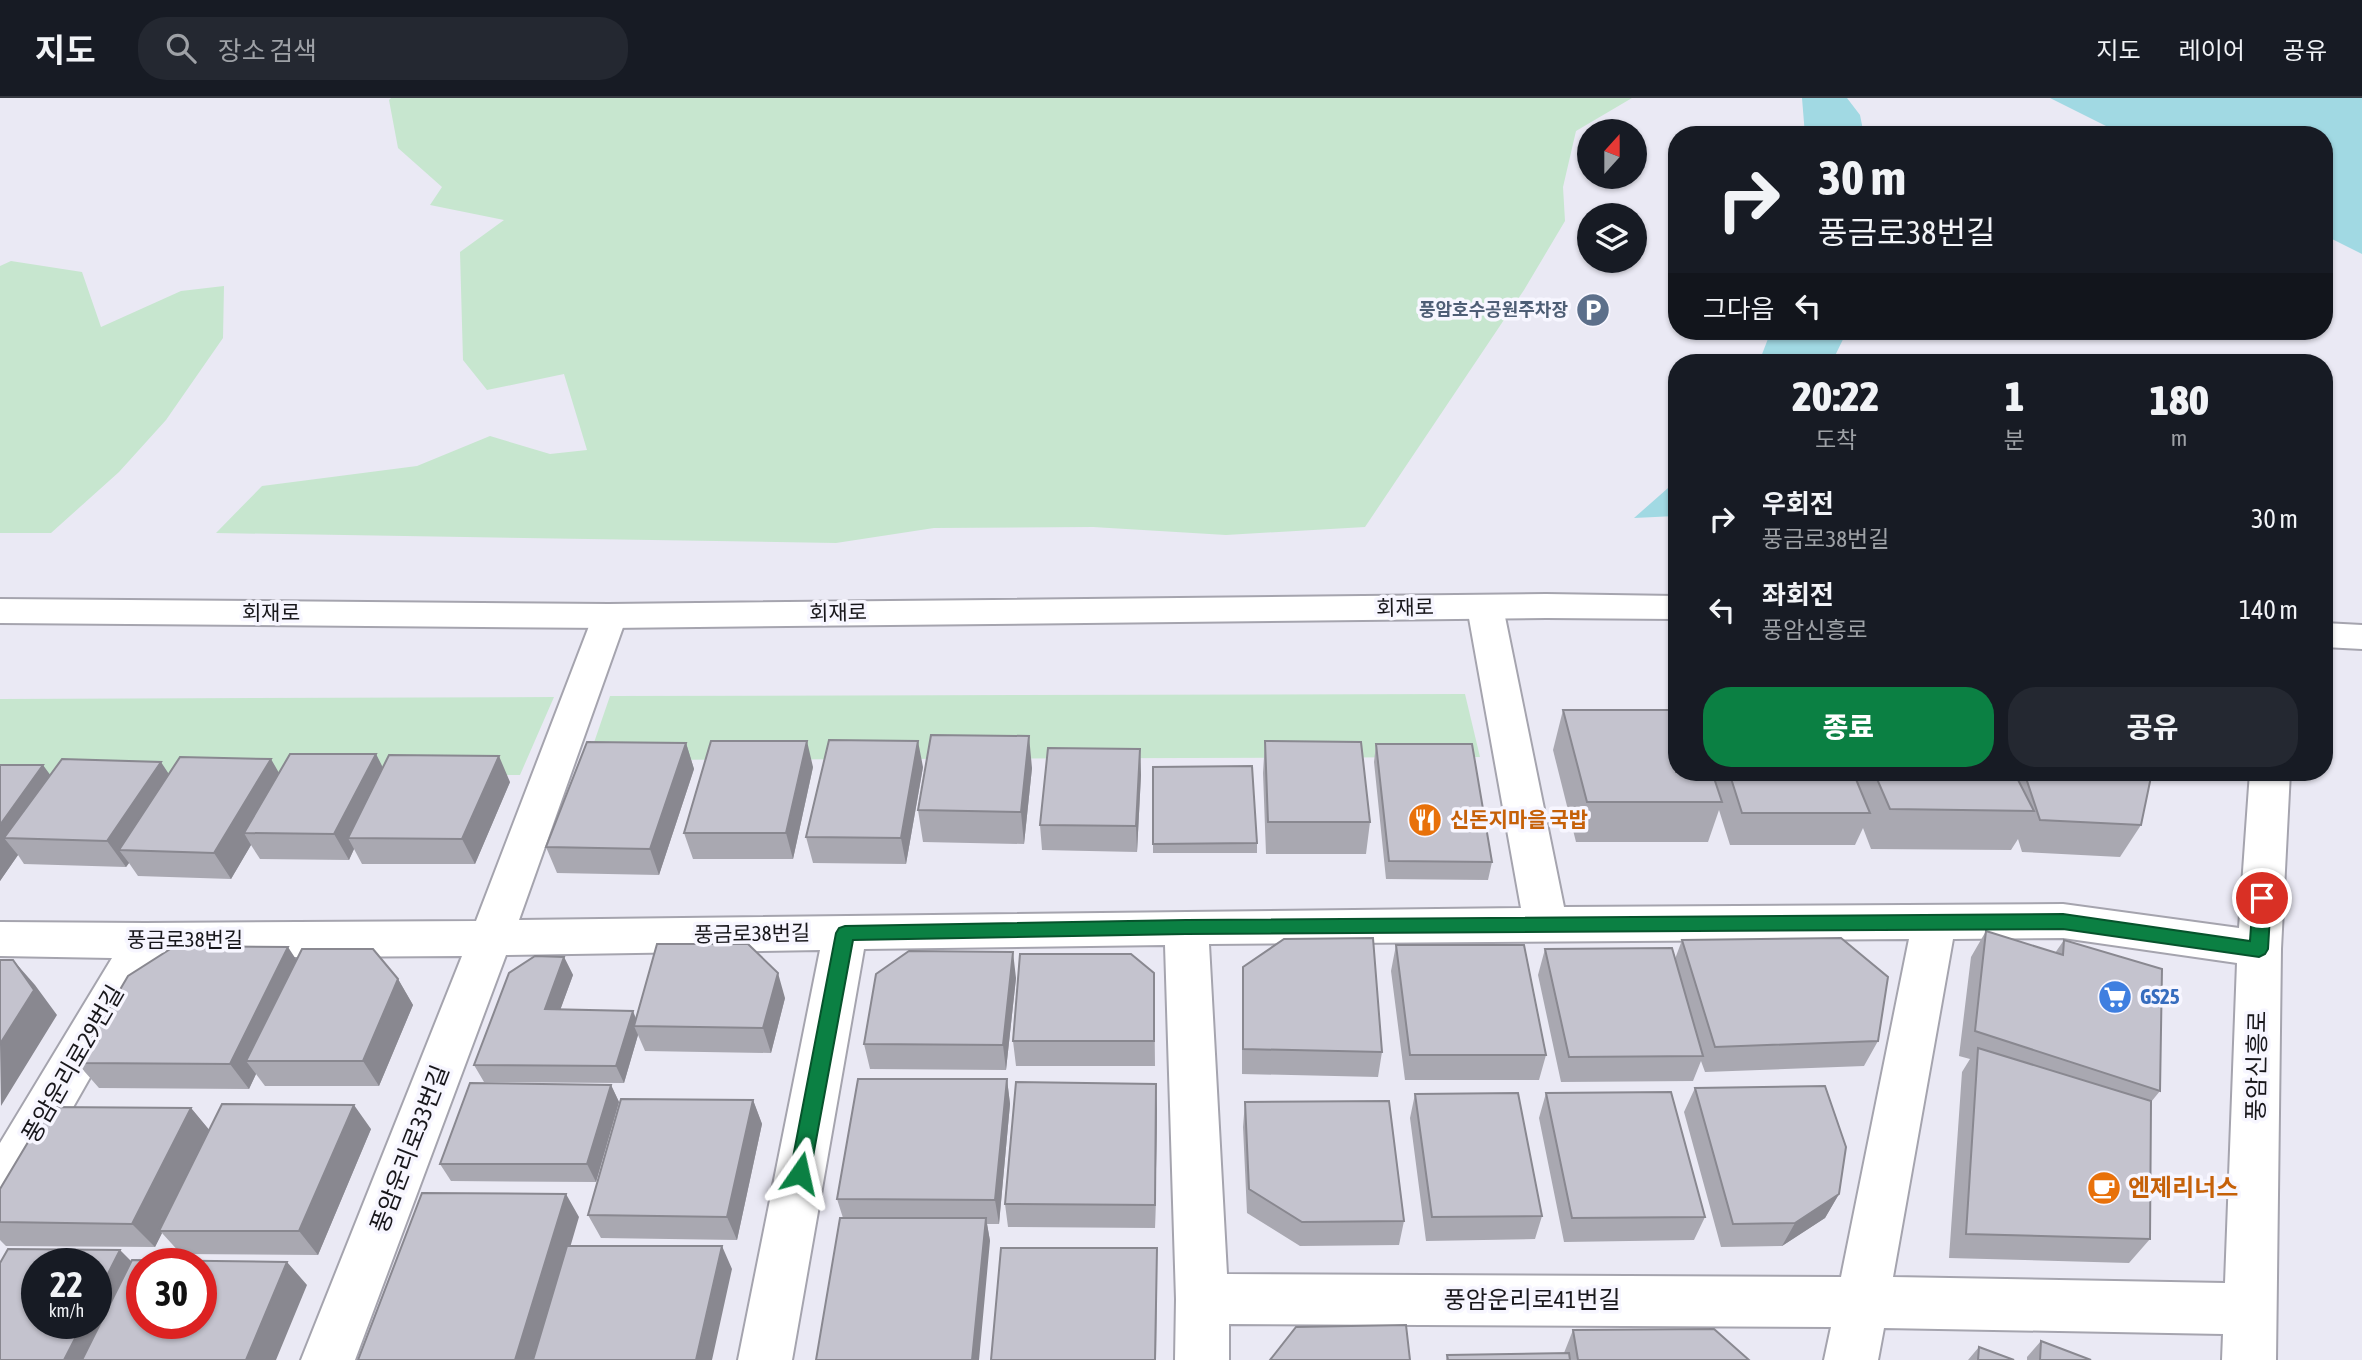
<!DOCTYPE html>
<html lang="ko">
<meta charset="utf-8">
<style>
:root{--surface:#171b24;--page:#242831;--text:#f1f3f6;--muted:#9ea1a6;--line:#363941;--accent:#0b8043}
body{margin:0;font-family:"Asap Condensed","Noto Sans KR",sans-serif;background:var(--page);color:var(--text);height:100vh;display:flex;flex-direction:column;font-size:26px;white-space:nowrap}
*{box-sizing:border-box;margin:0}
p{font-size:23px;color:var(--muted)}
.icon{flex:none;width:38px;height:38px;fill:none;stroke:currentColor;stroke-width:2;stroke-linecap:round;stroke-linejoin:round}
.map{position:relative;flex:1;overflow:hidden}
.side{position:absolute;left:1668px;top:256px;width:665px;height:427px;display:flex;flex-direction:column;background:var(--surface);border-radius:28px;box-shadow:0 2px 5px #0004}
.side>*{flex:none}
.guide{position:absolute;left:1668px;top:28px;width:665px;height:214px;border-radius:28px;box-shadow:0 2px 5px #0004;background:#171b24;color:var(--text);overflow:hidden}
.needle{width:46px;rotate:21deg}
.tools{position:absolute;left:1577px;top:21px;display:grid;gap:14px}
.tools a{display:grid;place-items:center;width:70px;height:70px;border-radius:50%;background:var(--surface);box-shadow:0 2px 5px #0004;font-size:35px}
.speed{position:absolute;left:21px;top:1150px;display:flex;gap:14px;font-size:35px;font-weight:700;text-align:center}
.speed>*{display:grid;place-content:center;width:91px;height:91px;border-radius:50%;background:var(--surface);box-shadow:0 2px 5px #0004;line-height:1}
.speed small{font-size:18px;font-weight:400}
.speed .limit{border:10px solid #d22;background:#fff;color:#111}
.pin{position:absolute;display:grid;place-items:center;width:60px;height:60px;color:#fff;margin:-30px;border:4px solid #fff;border-radius:50%;box-shadow:0 2px 7px #0007}
.me{position:absolute;width:77px;margin:-38px;rotate:11deg;stroke-linejoin:round;filter:drop-shadow(0 0 5px #0008)}
.turn{display:flex;align-items:center;gap:24px;height:147px;padding:0 35px;font-size:32px}
.turn .icon{width:91px;height:91px;stroke-width:2.5}
.turn b{display:block;font-size:49px;line-height:60px}
.then{display:flex;align-items:center;height:66px;padding:0 35px;background:#0003;gap:14px;font-size:26px}
.eta{display:flex;justify-content:space-evenly;align-items:center;height:119px;text-align:center}
.eta b{font-size:42px;font-weight:800;line-height:49px}
.cta{display:flex;gap:14px;margin-top:auto;padding:14px 35px}
.cta a{flex:1;height:80px;border-radius:28px;background:var(--accent);color:#fff;font-size:28px;font-weight:800;line-height:80px;text-align:center}
.cta a+a{background:var(--page);color:var(--text)}
ul{padding:0;list-style:none}
li{display:flex;align-items:center;gap:21px;height:91px;padding:0 35px}
li div{flex:1}
li b{display:block;font-size:26px}
li em{font-style:normal}
header{display:flex;align-items:center;gap:42px;box-sizing:border-box;height:98px;padding:0 35px;background:var(--surface);border-bottom:2px solid var(--line)}
header strong{font-size:33px}
nav{display:flex;gap:38px;margin-inline-start:auto;font-size:24px}
.search{width:490px;height:63px;background:var(--page);display:flex;align-items:center;gap:18px;box-sizing:border-box;padding:0 24px;border-radius:28px;color:var(--muted);font-size:26px}
.map>svg:first-child{display:block}
.green{fill:#c7e6cf}
.water{fill:#a1d9e3}
.lines{fill:none;stroke-linecap:round;stroke-linejoin:round}
.street-casing{stroke:#a5a4ae;stroke-width:4}
.secondary-casing{stroke:#a5a4ae;stroke-width:4}
.street{fill:#fff;fill-rule:evenodd}
.secondary{fill:#fff;fill-rule:evenodd}
.wall{fill:#a9a8b1}
.shaded-wall{fill:#898890}
.building{fill:#c4c3ce;stroke:#898890;stroke-width:2;fill-rule:evenodd}
.route{fill:#0b8043;stroke:#07532c;stroke-width:2}
.labels{text-anchor:middle;stroke-width:7;stroke-linejoin:round;paint-order:stroke}
.far-service-label{font-size:18px;font-weight:bold;fill:#4e5e75;stroke:#f7f6ff;text-anchor:end}
.street-label{font-size:21px;fill:#18171b;stroke:#f7f6ff}
.food-label{font-size:21px;font-weight:bold;fill:#c56008;stroke:#f7f6ff;text-anchor:start}
.shop-label{font-size:21px;font-weight:bold;fill:#366cbe;stroke:#f7f6ff;text-anchor:start}
.near-street-label{font-size:24px;fill:#18171b;stroke:#f7f6ff}
.near-food-label{font-size:24px;font-weight:bold;fill:#c56008;stroke:#f7f6ff;text-anchor:start}
</style>
<header>
<strong>지도</strong>
<div class="search"><svg class="icon" aria-label="search" viewBox="0 0 24 24"><circle cx="10" cy="10" r="6"/><path d="M15 15l6 6"/></svg>장소 검색</div>
<nav><a>지도</a><a>레이어</a><a>공유</a></nav>
</header>
<div class="map">
<svg width="2362" height="1262" viewBox="0 0 2362 1262">
<rect width="100%" height="100%" fill="#eae9f4"/>
<path class="green" d="M391 0H1632L1576 33 1563 89 1565 123 1524 192 1365 429 1226 437 1093 429 934 430 836 445 216 435 262 388 417 368 490 338 550 356 587 352 564 276 487 292 463 262 460 154 504 122 430 107 442 89 398 50 389 2Z
M11 163 82 174 101 229 181 193 224 188 223 240 166 322 119 374 51 435H0V168Z
M1465 596 1480 659 588 662 610 598Z
M554 599 520 677 0 676V601Z"/>
<path class="water" d="M1802 0H1847L1860 17 1864 37H1805Z
M2050 0H2362V156L2324 137V37H2124Z
M1771 233H1847L1832 264H1759Z
M1676 383V418L1634 420Z"/>
<g class="lines">
<g class="street-casing">
<path id="street" d="M1485 497 1498 501 1503 509 1564 809 2063 806 2239 830 2250 674H2290L2281 851 2276 1262H2222L2223 1236 1884 1230 1878 1262H1824L1831 1229 1229 1226V1262H1175L1176 1201 1165 847 864 851 792 1262H738L820 852 506 857 355 1262H301L462 858 158 860 18 1106 0 1113V1045L112 860 0 858V824L145 825 476 823 596 510 609 506 622 510 627 518 519 822 1521 810 1467 509 1472 501ZM2063 840 2237 865 2225 1185 1893 1179 1953 841ZM1909 841 1841 1179 1227 1176 1209 846Z"/>
</g>
<g class="secondary-casing">
<path id="secondary" d="M1546 496 1676 498V521L1546 520 609 530 0 525V501L609 506Z
M2324 525 2362 527V551L2324 549Z"/>
</g>
<use href="#street" class="street"/>
<use href="#secondary" class="secondary"/>
</g>
<path class="wall" d="M1563 612 1676 674H2152L2141 727 2120 759 2022 754 2018 741 2011 752 1871 751 1863 730 1855 747H1730L1719 712 1708 744H1576L1553 652Z
M1265 643 1370 724 1366 756H1266L1263 675Z
M686 645 694 671 659 777 557 775 546 749Z
M1376 646 1492 764 1488 782 1386 781 1374 664Z
M1140 651 1141 677 1137 754 1042 752 1040 727Z
M376 656 383 670 510 684 475 766H362L354 751 349 762 260 761 251 747 231 781 138 778 129 765 126 769 24 766 18 757 0 783V667L50 677 279 675Z
M813 669 793 761H693L684 735Z
M923 669 906 766 813 765 806 739Z
M1153 669 1257 745V755H1153Z
M1032 670 1024 746 923 744 918 712Z
M1986 833 2055 855 2064 842 2160 993 2151 1004 2150 1141 2129 1165 1949 1160 1962 974 1970 961 1959 958 1971 859Z
M1682 842 1878 943 1864 968 1705 974 1701 963 1693 983 1561 984 1538 877 1545 851 1675 861Z
M1396 847 1546 957 1539 982H1405L1391 873Z
M564 859 573 877 560 912 636 921 785 900 771 955 645 953 638 937 624 985 484 984 474 967Z
M296 862 398 881 413 907 379 988H265L256 976 249 991 99 990 77 965Z
M1243 869 1382 954 1378 979 1242 976V894Z
M1154 875 1155 968H1016L1013 943Z
M1016 880 1006 972 870 971 864 946Z
M1007 981 1010 1006 999 1126H987L990 1143 843 1120 837 1101Z
M611 987 619 1004 596 1084 451 1083 440 1066Z
M1695 990 1839 1096 1825 1120 1782 1148 1721 1149 1684 1014Z
M1546 995 1705 1119 1694 1142 1564 1144 1539 1020Z
M1415 996 1542 1118 1535 1141 1426 1143 1410 1020Z
M753 1002 762 1026 737 1142 601 1140 588 1117Z
M1245 1004 1404 1123 1399 1147 1300 1148 1247 1115 1243 1029Z
M191 1010 209 1032 371 1031 318 1157 181 1156 162 1135 155 1149 6 1148 0 1142V1091Z
M1157 1011 1155 1130 1008 1129 1005 1106Z
M1573 1232 1749 1262H1446L1447 1257 1564 1255Z
M2041 1243 2091 1262H2027V1259Z
M1979 1249 2014 1262H1968Z"/>
<path class="shaded-wall" d="M1029 638 1032 670 1024 746 1021 714Z
M807 643 813 669 793 761 786 735Z
M918 643 923 669 906 766 901 740Z
M686 645 694 671 659 777 650 751Z
M1140 651 1141 677 1137 754 1136 728Z
M376 656 389 682 348 740 354 751 349 762 334 736Z
M499 658 510 684 475 766 462 741Z
M271 661 286 687 244 735 251 747 231 781 214 755Z
M161 664 178 690 119 752 129 765 126 769 107 743Z
M43 667 62 693 4 740 18 757 0 783V727Z
M288 849 305 875 246 963 256 976 249 991 230 966Z
M1013 854 1016 880 1006 972 1003 947Z
M564 859 573 877 554 929 545 911Z
M13 862 35 887 57 917 1 1008 0 946Z
M778 875 785 900 771 955 763 930Z
M398 881 413 907 379 988 363 963Z
M633 913 639 928H634L638 937 624 985 616 968Z
M1007 981 1010 1006 999 1126 995 1102Z
M1156 986 1157 1011 1155 1130V1107Z
M611 987 619 1004 596 1084 587 1066Z
M753 1002 762 1026 737 1142 727 1119Z
M354 1007 371 1031 318 1157 299 1133Z
M191 1010 211 1034 159 1133 162 1135 155 1149 132 1126Z
M566 1096 579 1119 537 1262H515Z
M1839 1096 1825 1120 1782 1148 1795 1125Z
M986 1120 990 1143 979 1262H972Z
M722 1148 732 1171 712 1262H696Z
M1157 1150 1156 1262H1155Z
M120 1152 142 1174 101 1262H64L83 1225H96V1199Z
M287 1164 307 1187 276 1262H246Z"/>
<path class="building" d="M1563 612H1676V674H1712L1722 704H1587Z
M931 637 1029 638 1021 714 918 712Z
M829 642 918 643 901 740 806 739Z
M711 643H807L786 735H684Z
M1265 643 1361 644 1370 724H1268Z
M587 644 686 645 650 751 546 749Z
M1376 646H1472L1492 764 1389 763Z
M1048 650 1140 651 1136 728 1040 727Z
M290 656H376L334 736 244 735Z
M389 657 499 658 462 741 348 740Z
M180 659 271 661 214 755 119 752Z
M62 661 161 664 107 743 4 740Z
M0 667H43L0 727Z
M1252 668 1257 745 1153 746V669Z
M1729 674H1853L1870 715H1742Z
M1874 674H2014L2034 713 1890 711Z
M2024 674H2152L2141 727 2040 722Z
M1986 833 2063 857 2064 842 2162 871 2160 993 1975 933Z
M1373 840 1382 954 1243 951V869L1284 841Z
M1841 840 1888 879 1878 943 1715 949 1682 842Z
M657 846H748L778 875 763 930 634 928Z
M1396 847H1524L1546 957H1410Z
M175 848 288 849 230 966 77 965 128 878Z
M1672 850 1703 958 1569 959 1545 851Z
M302 851H373L398 881 363 963H246Z
M909 853 1013 854 1003 947 864 946 876 876Z
M1020 856H1131L1154 875V943H1013Z
M535 858 564 859 545 911 633 913 616 968 474 967 509 875Z
M0 862H13L34 892 0 946Z
M1978 950 2151 1003 2150 1141 1966 1136Z
M858 981H1007L995 1102 837 1101Z
M1016 984 1156 986 1155 1107 1005 1106Z
M470 985 611 987 587 1066H440Z
M1825 988 1846 1049 1839 1096 1795 1125 1733 1126 1695 990Z
M1671 994 1705 1119 1572 1120 1546 995Z
M1518 995 1542 1118 1432 1119 1415 996Z
M621 1001 753 1002 727 1119 588 1117Z
M1389 1003 1404 1123 1302 1124 1249 1091 1245 1004Z
M222 1006 354 1007 299 1133H159Z
M49 1009 191 1010 132 1126 0 1124V1091Z
M422 1095 566 1096 515 1262H358Z
M840 1120H986L972 1262H816Z
M567 1148H722L696 1262H533Z
M1001 1150H1157L1155 1262H991Z
M8 1151 120 1152 96 1199V1166H37V1225H83L64 1262H0V1165Z
M132 1162 287 1164 246 1262H82ZM142 1166H201V1225H142Z
M1406 1227 1410 1262H1270L1296 1229Z
M1714 1231 1749 1262H1578L1573 1232Z
M2041 1243 2091 1262H2040Z
M1979 1249 2014 1262H1978Z
M1569 1255 1570 1262H1448L1447 1257Z"/>
<path class="route" d="M2262 794 2268 796 2271 800 2268 851 2265 856 2259 859 2063 831 1186 836 853 842 810 1075 807 1082 800 1085 793 1082 790 1075 836 835 839 830 845 828 1186 822 2063 816 2250 843 2253 800 2256 796Z"/>
<defs>
<g id="parking-disc" transform="scale(1.75)"><circle r="9.5" fill="#5c6f8a" stroke="#f7f6ff"/><path d="M-3.5-5.5H1a3.5 3.5 0 0 1 0 7H-1V5.5H-3.5ZM-1-3.4V-.6H.8a1.4 1.4 0 0 0 0-2.8Z" fill="#fff"/></g>
<g id="restaurant-disc" transform="scale(1.75)"><circle r="9.5" fill="#e8710a" stroke="#f7f6ff"/><path d="M-5-6h1v4h1v-4h1v4h1v-4h1v5L-1.5 .5V6h-2V.5L-5-1ZM5-6V6H3V1.5H1.5Q1.5-4 5-6Z" fill="#fff"/></g>
<g id="supermarket-disc" transform="scale(1.75)"><circle r="9.5" fill="#3f7fe0" stroke="#f7f6ff"/><path d="M-6-5.5h2.5l.6 2H6L4.5 2H-2.5L-4.4-4H-6ZM-1.5 3.2a1.3 1.3 0 1 0 .1 0ZM3 3.2a1.3 1.3 0 1 0 .1 0Z" fill="#fff"/></g>
<g id="cafe-disc" transform="scale(1.75)"><circle r="9.5" fill="#e8710a" stroke="#f7f6ff"/><path d="M-5.5-4.5H6V0H3Q3 3.5 0 3.5H-2.5Q-5.5 3.5-5.5 0ZM3-3.2v2h1.7v-2ZM-6 4.5H4V6H-6Z" fill="#fff"/></g>
</defs>
<g fill-rule="evenodd">
<use href="#parking-disc" x="1593" y="212"/>
<use href="#restaurant-disc" x="1425" y="722"/>
<use href="#supermarket-disc" x="2115" y="899"/>
<use href="#cafe-disc" x="2104" y="1090"/>
</g>
<g class="labels">
<g class="far-service-label">
<text x="1568" y="218">풍암호수공원주차장</text>
</g>
<g class="street-label">
<text transform="translate(1405 510) rotate(-1)" y="7">회재로</text>
<text x="271" y="522">회재로</text>
<text transform="translate(838 515) rotate(-1)" y="7">회재로</text>
<text transform="translate(752 836) rotate(-1)" y="7">풍금로38번길</text>
<text x="185" y="849">풍금로38번길</text>
</g>
<g class="food-label">
<text x="1450" y="729">신돈지마을 국밥</text>
</g>
<g class="shop-label">
<text x="2140" y="906">GS25</text>
</g>
<g class="near-street-label">
<text transform="translate(73 966) rotate(-60)" y="8">풍암운리로29번길</text>
<text transform="translate(2257 968) rotate(-89)" y="8">풍암신흥로</text>
<text transform="translate(410 1051) rotate(-69)" y="8">풍암운리로33번길</text>
<text x="1532" y="1210">풍암운리로41번길</text>
</g>
<g class="near-food-label">
<text x="2128" y="1098">엔제리너스</text>
</g>
</g>
</svg>
<div class="tools">
<a><svg class="needle" viewBox="-14 -14 28 28"><path d="M0-13l5 13h-10z" fill="#e53935"/><path d="M0 13l5-13h-10z" fill="#9ea1a6"/></svg></a>
<a><svg class="icon" aria-label="layers" viewBox="0 0 24 24"><path d="M12 4l9 5-9 5-9-5zM3 14l9 5 9-5"/></svg></a>
</div>
<div class="speed"><div>22<small>km/h</small></div><div class="limit">30</div></div>
<div class="pin" style="left:2262px;top:800px;background:#d93025"><svg class="icon" aria-label="arrive" viewBox="0 0 24 24"><path d="M6 21V4h12l-3 4 3 4H6"/></svg></div>
<svg class="me" style="left:800px;top:1075px" viewBox="-20 -20 40 40"><path d="M0-17L14 15 0 8-14 15z" fill="#0b8043" stroke="#fff" stroke-width="4"/></svg>
<div class="guide">
<div class="turn"><svg class="icon" aria-label="right" viewBox="0 0 24 24"><path d="M7 20v-9h11M14 6l5 5-5 5"/></svg><div><b>30 m</b>풍금로38번길</div></div>
<div class="then">그다음<svg class="icon" aria-label="left" viewBox="0 0 24 24"><path d="M17 20v-9H6M10 6l-5 5 5 5"/></svg></div>
</div>
<section class="side">
<div class="eta">
<div><b>20:22</b><p>도착</p></div>
<div><b>1</b><p>분</p></div>
<div><b>180</b><p>m</p></div>
</div>
<ul>
<li><svg class="icon" aria-label="right" viewBox="0 0 24 24"><path d="M7 20v-9h11M14 6l5 5-5 5"/></svg><div><b>우회전</b><p>풍금로38번길</p></div><em>30 m</em></li>
<li><svg class="icon" aria-label="left" viewBox="0 0 24 24"><path d="M17 20v-9H6M10 6l-5 5 5 5"/></svg><div><b>좌회전</b><p>풍암신흥로</p></div><em>140 m</em></li>
</ul>
<div class="cta"><a>종료</a><a>공유</a></div>
</section>
</div>
